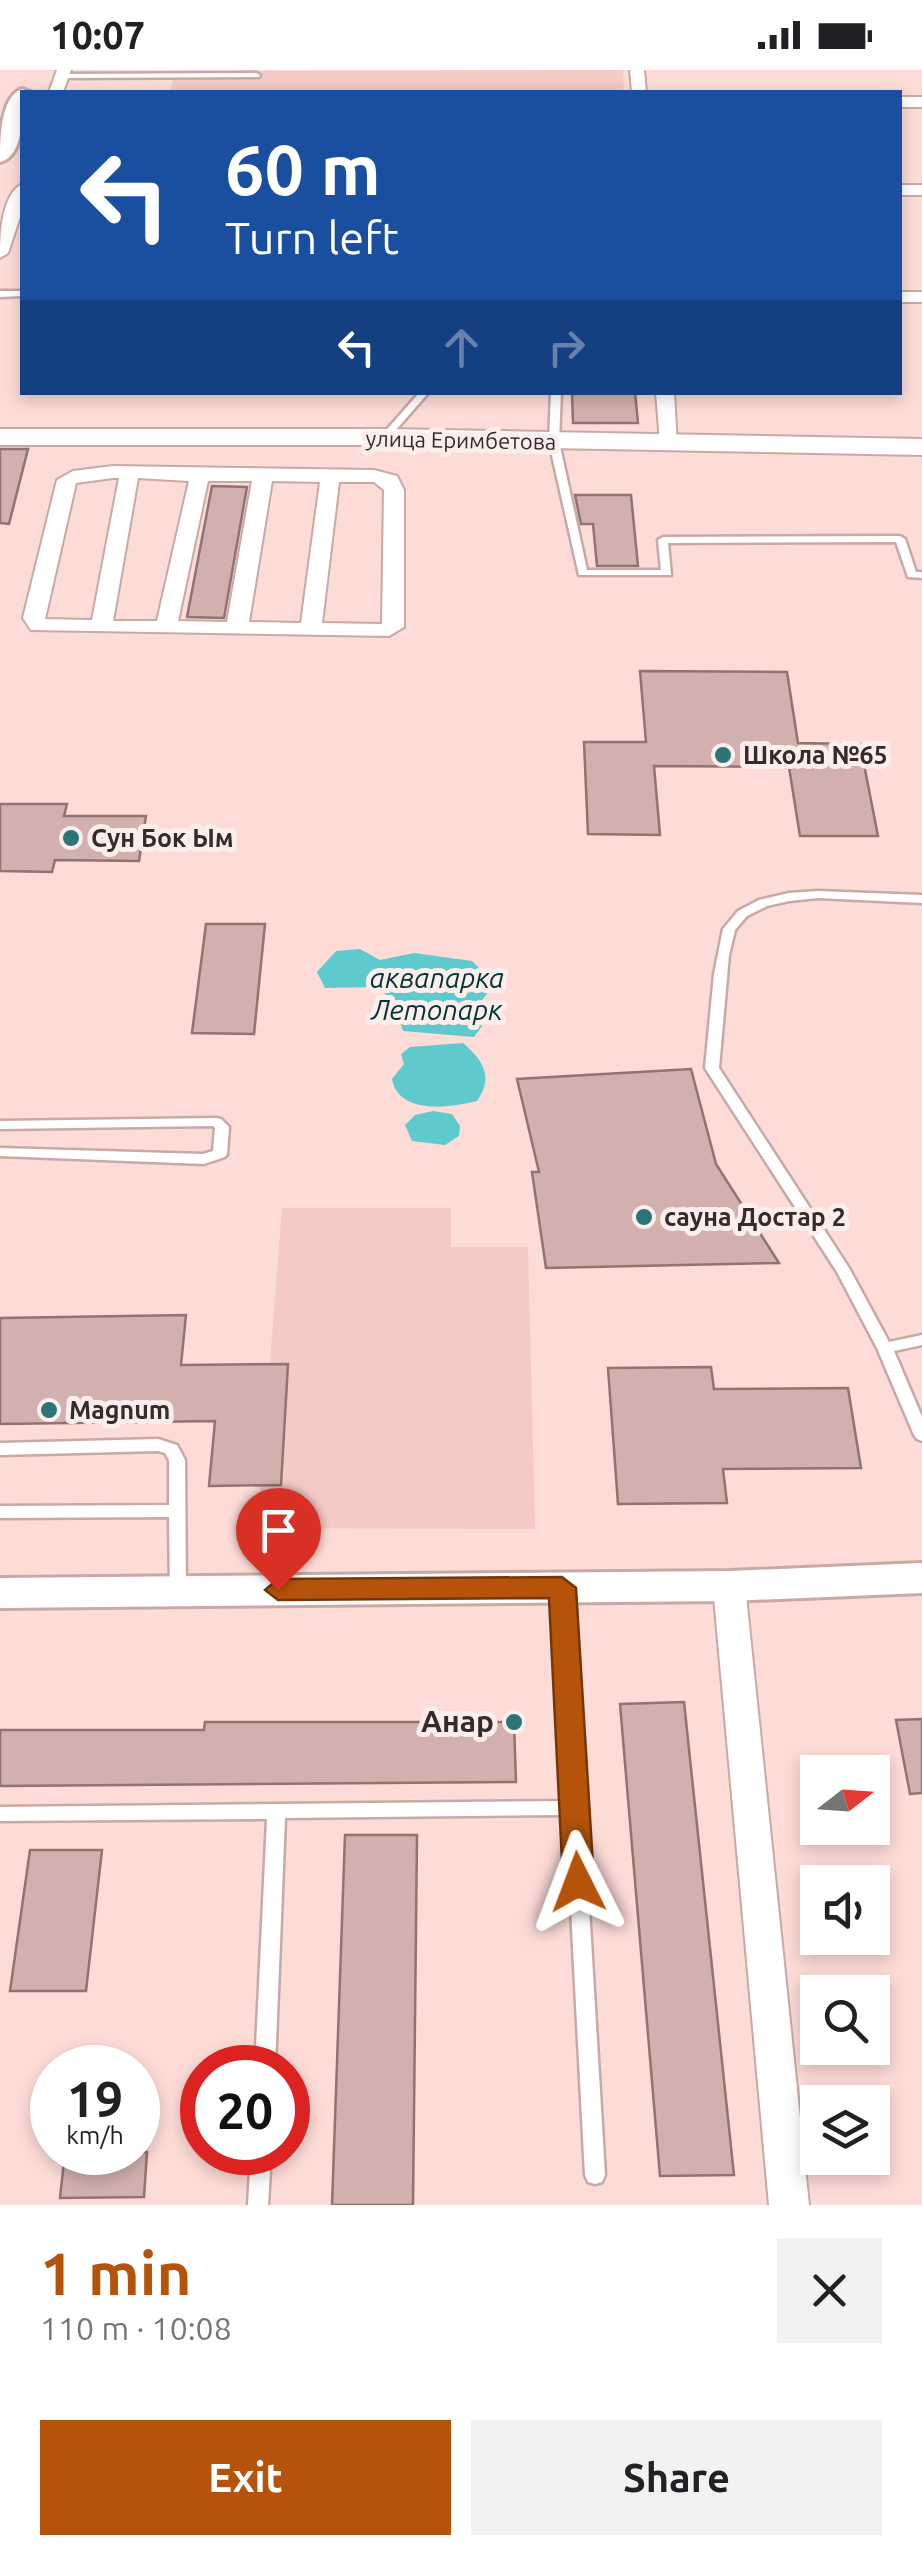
<!DOCTYPE html>
<meta charset="utf-8">
<style>
:root{--surface:#fff;--page:#f2f2f2;--text:#202124;--muted:#757577;--accent:#b45309}
body{margin:0;font-family:Ubuntu,sans-serif;background:var(--page);color:var(--text);height:100vh;display:flex;flex-direction:column;font-size:38px;white-space:nowrap}
*{box-sizing:border-box;margin:0}
p{font-size:32px;color:var(--muted)}
.icon{flex:none;width:55px;height:55px;fill:none;stroke:currentColor;stroke-width:2;stroke-linecap:round;stroke-linejoin:round}
.map{position:relative;height:2135px;overflow:hidden}
.panel{display:flex;flex-direction:column;background:var(--surface);flex:1}
.panel>*{flex:none}
.banner{position:absolute;left:20px;top:20px;width:882px;height:305px;border-radius:0px;box-shadow:0 5px 15px #0003;background:#1a4fa0;color:#fff;overflow:hidden}
.needle{width:65px;rotate:73deg}
.buttons{position:absolute;left:800px;top:1685px;display:grid;gap:20px}
.buttons a{display:grid;place-items:center;width:90px;height:90px;border-radius:0px;background:var(--surface);box-shadow:0 5px 15px #0003;font-size:50px}
.speed{position:absolute;left:30px;top:1975px;display:flex;gap:20px;font-size:50px;font-weight:700;text-align:center}
.speed>*{display:grid;place-content:center;width:130px;height:130px;border-radius:50%;background:var(--surface);box-shadow:0 5px 15px #0003;line-height:1}
.speed small{font-size:25px;font-weight:400}
.speed .limit{border:15px solid #d22;background:#fff;color:#111}
.pin{position:absolute;display:grid;place-items:center;width:85px;height:85px;color:#fff;margin:-102px -42px;border-radius:50% 50% 50% 0;rotate:-45deg;box-shadow:0 0 10px #0007}
.pin .icon{rotate:45deg}
.me{position:absolute;width:110px;margin:-55px;rotate:357deg;stroke-linejoin:round;filter:drop-shadow(0 0 8px #0008)}
.turn{display:flex;align-items:center;gap:35px;height:210px;padding:0 40px;font-size:45px}
.turn .icon{width:130px;height:130px;stroke-width:2.5}
.turn b{display:block;font-size:70px;line-height:85px}
.lanes{display:flex;align-items:center;height:95px;padding:0 40px;background:#0003;justify-content:center;gap:50px;direction:ltr}
.lanes .off{opacity:.35}
.round{display:grid;place-items:center;flex:none;width:105px;height:105px;border-radius:0px;background:var(--page)}
.headline{display:flex;align-items:center;justify-content:space-between;height:170px;padding:0 40px}
h1{font-size:60px;font-weight:700;line-height:75px;color:var(--accent)}
.button{display:flex;gap:20px;margin-top:auto;padding:20px 40px}
.button a{flex:1;height:115px;border-radius:0px;background:var(--accent);color:#fff;font-size:40px;font-weight:700;line-height:115px;text-align:center}
.button a+a{background:var(--page);color:var(--text)}
.status{display:flex;justify-content:space-between;align-items:center;height:70px;padding:0 50px;background:var(--surface);direction:ltr}
.status svg{height:28px;fill:currentColor}
.map>svg:first-child{display:block}
.built{fill:#f3cac5}
.water{fill:#5ecace}
.building{fill:#d1b0ad;stroke:#91736f;stroke-width:2.5}
.lines{fill:none;stroke-linecap:round;stroke-linejoin:round}
.service-casing{stroke:#c9a9a5;stroke-width:5}
.minor-casing{stroke:#c9a9a5;stroke-width:4}
.tertiary-casing{stroke:#c9a9a5;stroke-width:6}
.secondary-casing{stroke:#c9a9a5;stroke-width:4}
.primary-casing{stroke:#c9a9a5;stroke-width:6}
.service{fill:#fff;fill-rule:evenodd}
.minor{fill:#fff;fill-rule:evenodd}
.tertiary{fill:#fff;fill-rule:evenodd}
.secondary{fill:#fff;fill-rule:evenodd}
.primary{fill:#fff;fill-rule:evenodd}
.route{fill:#b45309;stroke:#753606;stroke-width:2.5}
.poi-dot{fill:#2b7578;stroke:#fceeec;stroke-width:4}
.labels{text-anchor:middle;stroke-width:10;stroke-linejoin:round;paint-order:stroke}
.far-street-label{font-size:22px;fill:#372a29;stroke:#fceeec}
.poi-label{font-size:25px;font-weight:bold;fill:#372a29;stroke:#fceeec;text-anchor:start}
.water-label{font-size:28px;font-style:italic;fill:#003638;stroke:#fceeec}
.near-poi-label{font-size:30px;font-weight:bold;fill:#372a29;stroke:#fceeec;text-anchor:end}
</style>
<div class="status"><b>10:07</b><svg viewBox="0 0 49 12"><path d="M0 12V9h3v3zM5 12V6h3v6zM10 12V3h3v9zM15 12V0h3v12zM26 1h20v11H26zM47 4h2v5h-2z"/></svg></div>
<div class="map">
<svg width="922" height="2135" viewBox="0 0 922 2135">
<rect width="100%" height="100%" fill="#fddbd7"/>
<path class="built" d="M623 0 624 22H170L175 2 47 1Z
M282 1138H451V1177H528L535 1459 257 1458Z"/>
<path class="water" d="M360 879 380 890 414 883 472 891 484 903 490 920 475 939 482 956 474 967 403 961 394 934 379 917 325 918 317 902 336 881Z
M463 973C483 990 494 1007 477 1031 452 1037 399 1046 392 1009L404 994 401 984 410 977Z
M433 1041 452 1044 460 1056 459 1066 445 1075 412 1071 405 1055 415 1045Z"/>
<path class="building" d="M572 322H635L638 353H573Z
M0 379H28L9 454 0 453Z
M212 416 247 417 224 548 187 547Z
M575 425H631L638 496H597L593 454H581Z
M640 601 787 602 798 673 860 674 878 766H800L789 697 654 696 660 765 588 764 584 672H646Z
M0 734H67L64 746H146L139 791 55 790 52 802 0 801Z
M206 854H265L254 964 192 963Z
M691 999 716 1094 779 1193 546 1198 532 1102H539L517 1009Z
M186 1245 181 1295 288 1294 281 1415 209 1416 215 1351 0 1354V1248Z
M711 1297 714 1319 848 1318 861 1398 723 1399 727 1433 618 1434 608 1298Z
M684 1632 734 2105 660 2106 620 1634Z
M922 1649V1723L910 1724 896 1650Z
M205 1652H514L516 1712 0 1716V1660H204Z
M345 1765H417L413 2135H332Z
M30 1780H102L86 1921H10Z
M65 2082H147L144 2127 60 2128Z"/>
<g class="lines">
<g class="service-casing">
<path id="service" d="M256 3 260 5 259 7 62 8 58 6 62 4Z
M0 221H22V226L0 227Z
M420 322H429L388 369H382V365Z
M551 322H561L559 372 587 500H661L658 470 663 467 900 466 905 469 916 502H922V508L908 507 896 472 668 473 671 505H579L549 372Z
M818 821 922 825V833L818 828 789 831 767 836 747 846 735 860 729 885 719 998 849 1198 889 1272 922 1265V1275L894 1281 922 1347V1371L917 1369 914 1365 877 1278 837 1202 705 998 714 904 723 859 738 841 759 830 789 823Z
M216 1048 221 1049 229 1057 227 1084 225 1087 204 1094 0 1086V1078L203 1084 213 1081 215 1058 213 1056 0 1059V1051Z
M158 1369 177 1375 185 1390 186 1521 184 1525 178 1527 172 1525 170 1521 169 1447 0 1448V1436L169 1435V1390L165 1383 158 1381 0 1385V1373Z
M562 1512 568 1514 570 1518 605 2105 602 2112 595 2114 588 2112 585 2105 566 1745 285 1748 275 1998H255L267 1749 0 1751V1737L565 1731 554 1518 556 1514Z
M251 2082H271L268 2135H248Z"/>
</g>
<g class="minor-casing">
<path id="minor" d="M57 0H71L63 22H49Z
M630 0H644L646 22H632Z
M900 27H922V37H900Z
M22 114V141L8 183 0 188C0 166 1 125 22 114Z
M900 115H922V125H900Z
M900 222H922V232H900Z
M656 322H674L677 376 660 372Z
M113 396 374 400 397 406 404 420V557L389 566 31 560 23 548 57 410 73 401ZM113 408H119L92 550 45 549 76 413ZM138 408 189 411 157 551H113ZM208 411H252L227 552 178 551ZM272 411 320 412 301 553 249 552ZM339 412H374L384 420 382 554 322 553Z
M729 1503 741 1507 745 1516 809 2135H769L713 1516 717 1507Z"/>
</g>
<g class="tertiary-casing">
<path id="tertiary" d="M922 1493V1523L729 1531 0 1538V1508L729 1501Z"/>
</g>
<g class="secondary-casing">
<path id="secondary" d="M0 359H385L922 369V385L385 375H0Z"/>
</g>
<g class="primary-casing">
<path id="primary" d="M22 19 31 22H22C22 43 25 86 0 92 0 71 0 26 22 19Z"/>
</g>
<use href="#service" class="service"/>
<use href="#minor" class="minor"/>
<use href="#tertiary" class="tertiary"/>
<use href="#secondary" class="secondary"/>
<use href="#primary" class="primary"/>
</g>
<path class="route" d="M562 1507 576 1518 594 1812 589 1821 578 1824 568 1821 563 1812 549 1528 278 1530 265 1520 278 1509Z"/>
<g class="poi-dot">
<circle cx="723" cy="685" r="10"/>
<circle cx="71" cy="768" r="10"/>
<circle cx="644" cy="1147" r="10"/>
<circle cx="49" cy="1340" r="10"/>
<circle cx="514" cy="1652" r="10"/>
</g>
<g class="labels">
<g class="far-street-label">
<text transform="translate(461 370) rotate(1)" y="8">улица Еримбетова</text>
</g>
<g class="poi-label">
<text x="743" y="694">Школа №65</text>
<text x="91" y="777">Сун Бок Ым</text>
<text x="664" y="1156">сауна Достар 2</text>
<text x="69" y="1349">Magnum</text>
</g>
<g class="water-label">
<text x="437" y="918">аквапарка<tspan x="437" dy="32">Летопарк</tspan></text>
</g>
<g class="near-poi-label">
<text x="494" y="1662">Анар</text>
</g>
</g>
</svg>
<div class="buttons">
<a><svg class="needle" viewBox="-14 -14 28 28"><path d="M0-13l5 13h-10z" fill="#e53935"/><path d="M0 13l5-13h-10z" fill="#757577"/></svg></a>
<a><svg class="icon" aria-label="sound" viewBox="0 0 24 24"><path d="M4 9h4l5-4v14l-5-4H4zM17 9q2 3 0 6"/></svg></a>
<a><svg class="icon" aria-label="search" viewBox="0 0 24 24"><circle cx="10" cy="10" r="6"/><path d="M15 15l6 6"/></svg></a>
<a><svg class="icon" aria-label="layers" viewBox="0 0 24 24"><path d="M12 4l9 5-9 5-9-5zM3 14l9 5 9-5"/></svg></a>
</div>
<div class="speed"><div>19<small>km/h</small></div><div class="limit">20</div></div>
<div class="pin" style="left:278px;top:1520px;background:#d93025"><svg class="icon" aria-label="arrive" viewBox="0 0 24 24"><path d="M6 21V4h12l-3 4 3 4H6"/></svg></div>
<svg class="me" style="left:578px;top:1812px" viewBox="-20 -20 40 40"><path d="M0-17L14 15 0 8-14 15z" fill="#b45309" stroke="#fff" stroke-width="4"/></svg>
<div class="banner">
<div class="turn"><svg class="icon" aria-label="left" viewBox="0 0 24 24"><path d="M17 20v-9H6M10 6l-5 5 5 5"/></svg><div><b>60 m</b>Turn left</div></div>
<div class="lanes"><svg class="icon" aria-label="left" viewBox="0 0 24 24"><path d="M17 20v-9H6M10 6l-5 5 5 5"/></svg><svg class="icon off" aria-label="ahead" viewBox="0 0 24 24"><path d="M12 20V5M6 11l6-6 6 6"/></svg><svg class="icon off" aria-label="right" viewBox="0 0 24 24"><path d="M7 20v-9h11M14 6l5 5-5 5"/></svg></div>
</div>
</div>
<section class="panel">
<div class="headline"><div><h1>1 min</h1><p>110 m · 10:08</p></div><a class="round"><svg class="icon" aria-label="close" viewBox="0 0 24 24"><path d="M6 6l12 12M18 6L6 18"/></svg></a></div>
<div class="button"><a>Exit</a><a>Share</a></div>
</section>
